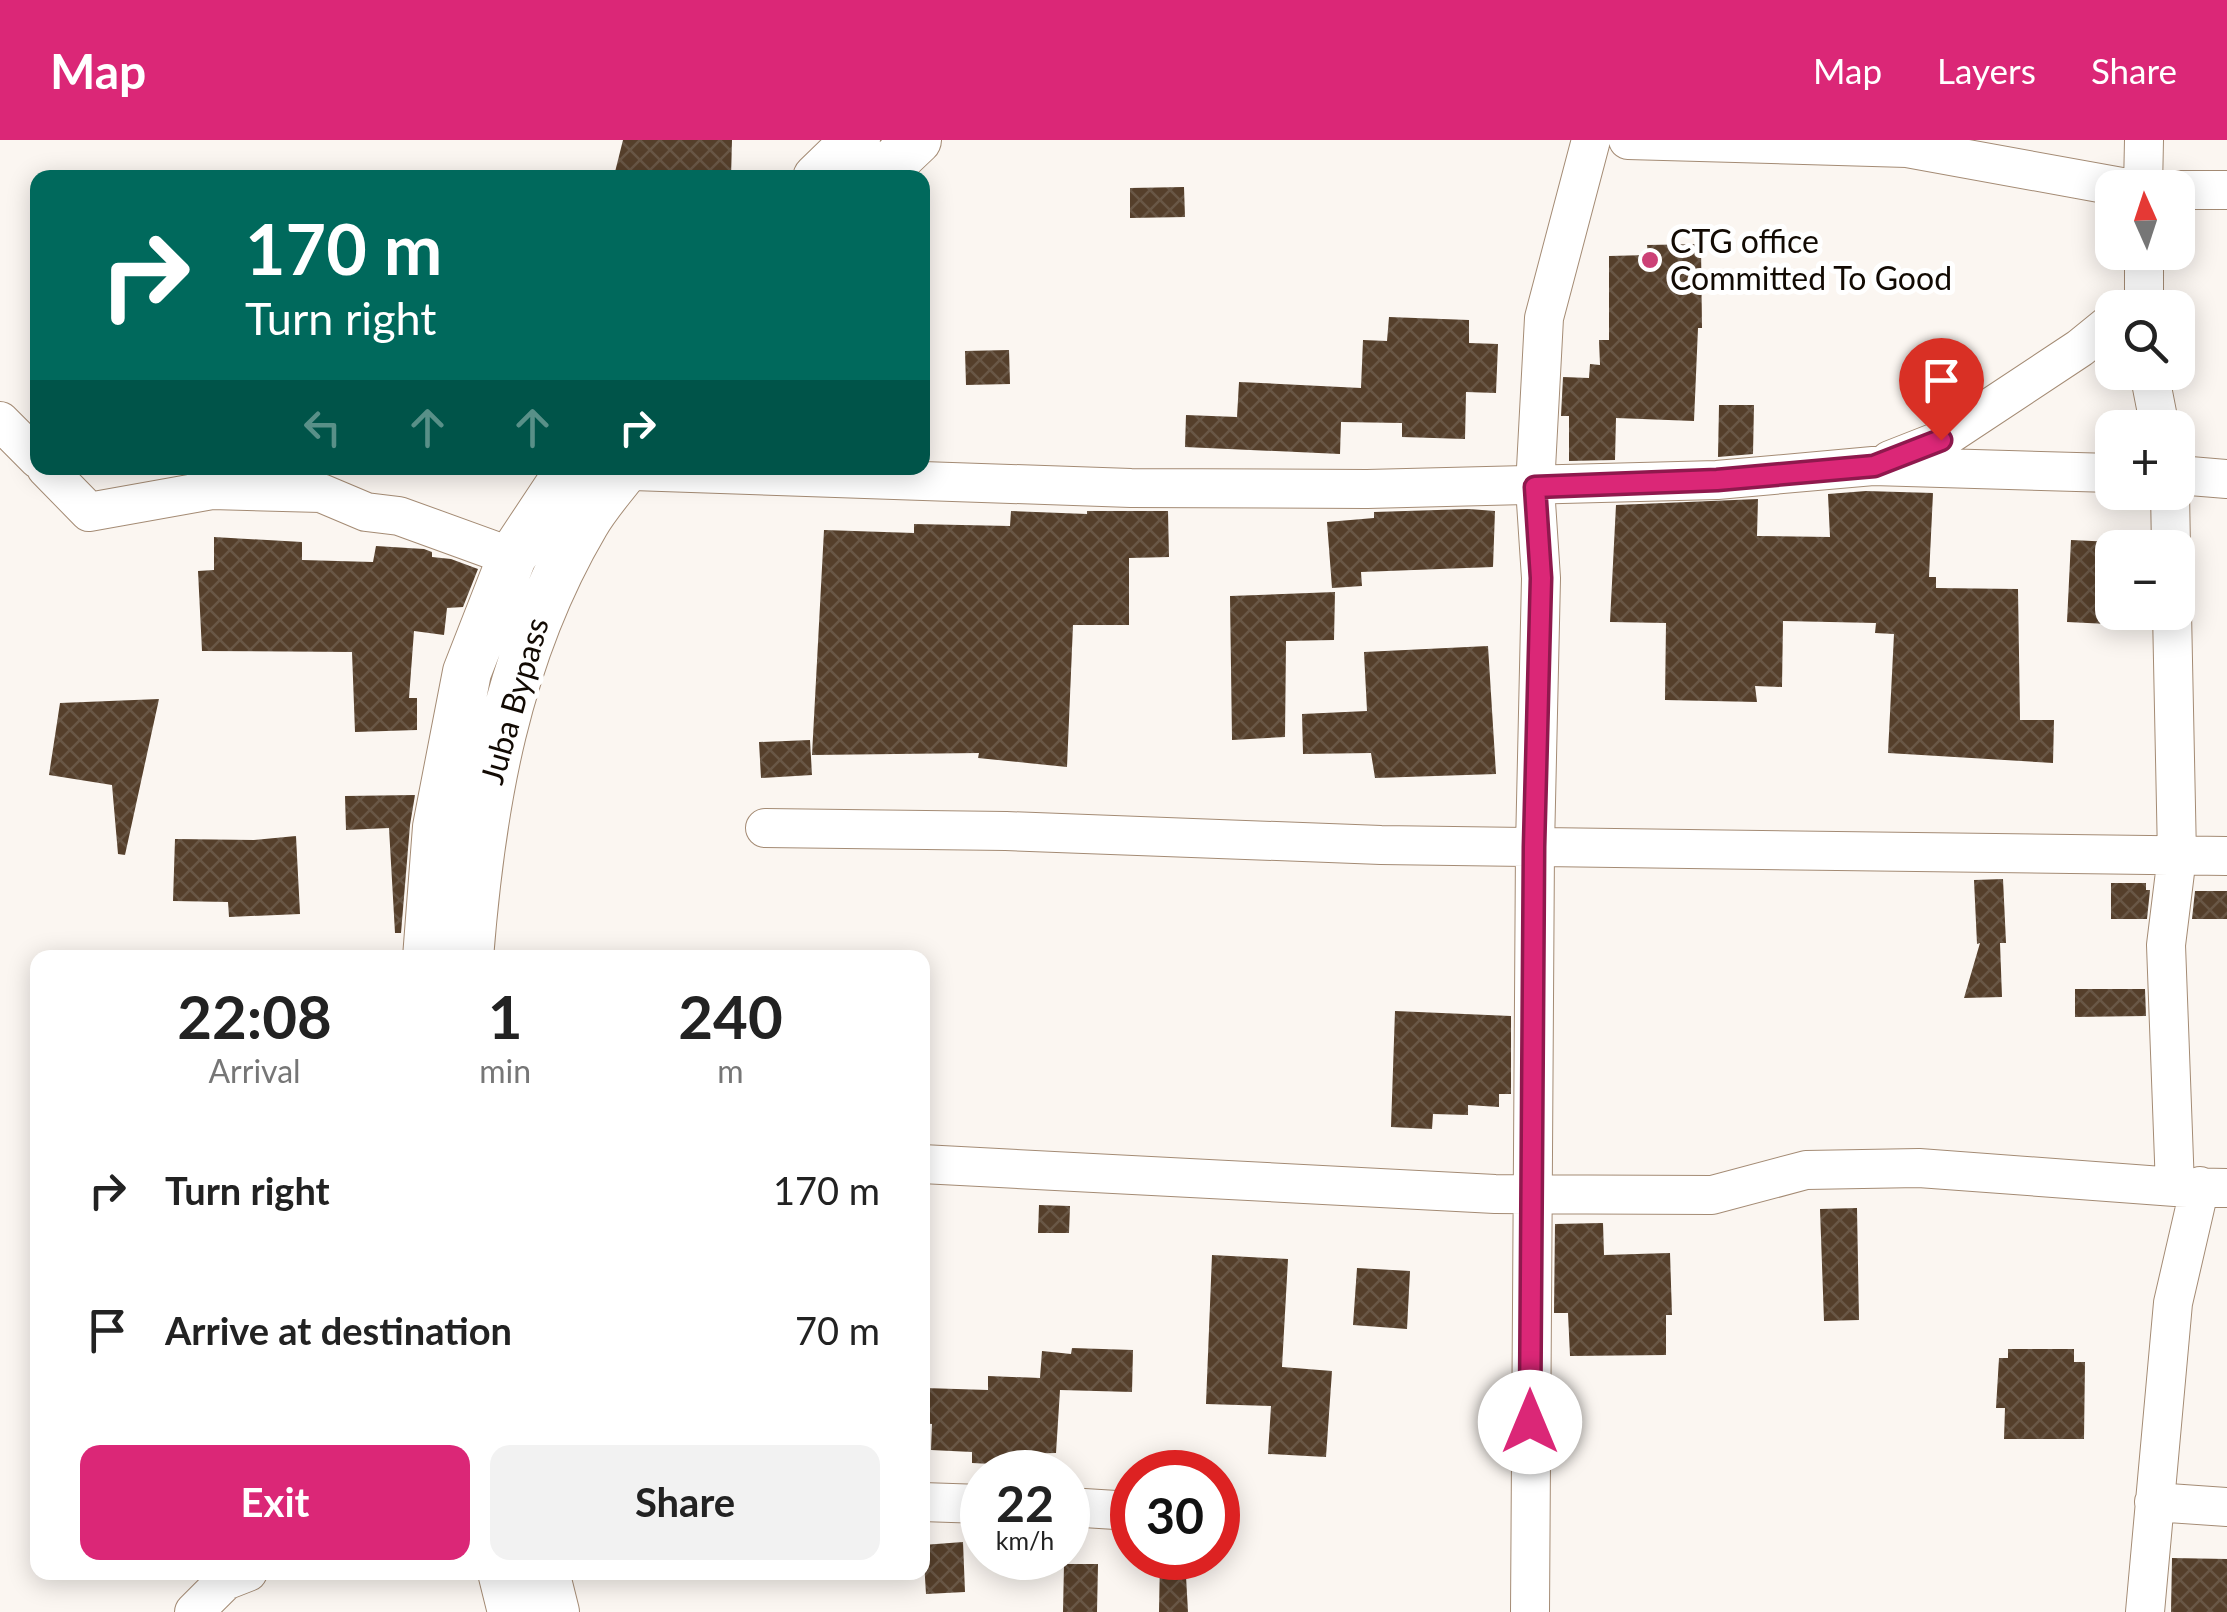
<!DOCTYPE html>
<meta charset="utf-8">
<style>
:root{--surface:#fff;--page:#f2f2f2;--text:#222;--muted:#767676;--accent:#db2777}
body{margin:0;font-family:Lato,sans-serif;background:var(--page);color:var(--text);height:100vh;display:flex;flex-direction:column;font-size:38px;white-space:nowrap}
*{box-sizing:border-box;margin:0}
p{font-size:32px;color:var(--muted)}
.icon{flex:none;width:55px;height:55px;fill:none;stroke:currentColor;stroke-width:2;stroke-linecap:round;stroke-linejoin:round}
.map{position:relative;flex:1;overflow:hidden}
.sheet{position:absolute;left:30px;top:810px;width:900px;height:630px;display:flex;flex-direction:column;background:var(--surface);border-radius:20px;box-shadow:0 5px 25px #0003}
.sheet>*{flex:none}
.guide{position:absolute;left:30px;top:30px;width:900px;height:305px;border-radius:20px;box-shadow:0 5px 25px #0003;background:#00695c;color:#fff;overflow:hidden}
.needle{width:65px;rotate:357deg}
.tools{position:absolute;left:2095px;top:30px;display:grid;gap:20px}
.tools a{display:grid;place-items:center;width:100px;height:100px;border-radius:20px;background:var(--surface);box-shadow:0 5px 25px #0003;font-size:50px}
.speed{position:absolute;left:960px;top:1310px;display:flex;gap:20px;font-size:50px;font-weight:700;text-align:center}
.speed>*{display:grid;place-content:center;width:130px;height:130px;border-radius:50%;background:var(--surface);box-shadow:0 5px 25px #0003;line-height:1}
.speed small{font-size:25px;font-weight:400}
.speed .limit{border:15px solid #d22;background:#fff;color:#111}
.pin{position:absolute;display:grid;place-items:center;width:85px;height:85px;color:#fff;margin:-102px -42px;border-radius:50% 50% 50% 0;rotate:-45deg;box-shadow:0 0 10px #0007}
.pin .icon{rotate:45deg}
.me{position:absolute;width:110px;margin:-55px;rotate:0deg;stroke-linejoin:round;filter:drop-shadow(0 0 8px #0008)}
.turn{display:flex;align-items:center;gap:35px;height:210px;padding:0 50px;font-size:45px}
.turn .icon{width:130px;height:130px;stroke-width:2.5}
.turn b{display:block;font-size:70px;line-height:85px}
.lanes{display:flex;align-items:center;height:95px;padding:0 50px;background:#0003;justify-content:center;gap:50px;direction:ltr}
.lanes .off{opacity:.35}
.eta{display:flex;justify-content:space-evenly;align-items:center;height:170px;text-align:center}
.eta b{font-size:60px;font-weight:700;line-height:70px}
.button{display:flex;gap:20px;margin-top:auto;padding:20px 50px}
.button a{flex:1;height:115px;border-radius:20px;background:var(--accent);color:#fff;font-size:40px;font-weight:700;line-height:115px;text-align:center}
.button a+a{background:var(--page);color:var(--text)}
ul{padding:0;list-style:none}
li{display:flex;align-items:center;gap:30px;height:140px;padding:0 50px}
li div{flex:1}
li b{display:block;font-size:38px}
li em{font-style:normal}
header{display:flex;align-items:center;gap:60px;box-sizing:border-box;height:140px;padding:0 50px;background:var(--accent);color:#fff}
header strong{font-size:48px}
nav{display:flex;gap:55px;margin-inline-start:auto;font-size:35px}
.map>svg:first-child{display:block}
.building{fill:url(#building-cross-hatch)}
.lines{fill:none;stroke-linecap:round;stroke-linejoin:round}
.minor-casing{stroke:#a48b74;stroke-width:40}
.major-casing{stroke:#a48b74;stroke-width:50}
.minor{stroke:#fff;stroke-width:38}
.major{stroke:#fff;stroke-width:48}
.route-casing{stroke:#8e194d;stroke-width:25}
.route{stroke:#db2777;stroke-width:18}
.poi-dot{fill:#cc4176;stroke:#fff;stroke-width:4}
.labels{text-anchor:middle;stroke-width:10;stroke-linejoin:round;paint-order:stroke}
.poi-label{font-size:32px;fill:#120a03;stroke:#fff;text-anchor:start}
.street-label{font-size:32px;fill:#120a03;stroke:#fff}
</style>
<header>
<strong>Map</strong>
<nav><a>Map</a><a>Layers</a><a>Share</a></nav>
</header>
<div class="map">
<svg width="2227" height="1472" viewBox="0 0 2227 1472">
<defs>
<pattern id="building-cross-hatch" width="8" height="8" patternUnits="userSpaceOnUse" patternTransform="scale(2.5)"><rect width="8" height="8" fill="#553f2b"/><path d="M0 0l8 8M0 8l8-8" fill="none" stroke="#695746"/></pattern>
</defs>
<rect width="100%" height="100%" fill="#fbf6f1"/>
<path class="building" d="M623 0H732L731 38H618L620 33 615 32Z
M1184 47 1185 77 1130 78V48Z
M1701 104 1702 188H1698L1694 281 1616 278 1615 320 1569 321V276H1561L1563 237 1589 238 1590 224 1600 225 1599 200H1609V116L1648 115 1647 105Z
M1389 177 1469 180V203L1498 204 1496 253 1466 252 1465 299 1402 297V283L1341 282 1340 314 1185 307 1186 275 1237 277 1239 242 1361 248 1363 200 1387 201Z
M1009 210 1010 244 966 245 965 211Z
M1719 265H1754L1753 314 1718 317Z
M1866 351 1933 353 1929 437H1936V448L2018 449 2020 580H2054L2053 623 1888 613 1894 494 1875 493 1876 483 1783 481 1782 547 1755 546 1757 562 1665 560 1666 483 1610 482 1616 365 1758 359 1757 396 1830 397 1828 354Z
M1469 369 1495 371 1493 427 1361 432 1362 446 1332 448 1327 382 1374 378V372Z
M1011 371 1087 374V371H1168L1169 417 1129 418V485H1073L1067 627 978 618 979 613 812 615 824 390 914 393V384L1010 386Z
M214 397 302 402V420L373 422 376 406 424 409 432 412V417L451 419 478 429 463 467 447 468 444 495 414 491 409 558H417V590L355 592 352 512 202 511 198 431 214 430Z
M2071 400 2113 402 2108 484 2067 482Z
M1335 452 1334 500 1286 501 1285 597 1232 600 1230 456Z
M1488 506 1496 634 1375 638 1371 613 1303 614 1302 574 1367 571 1364 512Z
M159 559 125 715 118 714 112 645 49 635 60 563Z
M810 600 812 635 761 638 759 602Z
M415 655 410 685 401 793H395L389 688 346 690 345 656Z
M296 696 300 774 229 777 228 762 173 761 175 699 254 700Z
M2003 739 2006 803H2000L2002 857 1964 858 1980 803 1977 804 1974 740Z
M2111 743H2146V750H2150L2147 779H2111Z
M2195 751H2227V779H2192Z
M2075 849H2145L2146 876 2075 877Z
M1395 871 1511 876V954H1499V967L1468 965V975L1433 974 1432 989 1391 987Z
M1039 1065 1070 1066 1069 1093H1038Z
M1857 1068 1859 1180 1824 1181 1820 1069Z
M1603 1083 1604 1115 1670 1113 1672 1175H1666V1215L1570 1216 1568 1173H1554L1555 1084Z
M1212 1115 1288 1119 1282 1227 1332 1231 1326 1317 1268 1314 1271 1266 1206 1264Z
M1357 1128 1410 1131 1407 1189 1353 1185Z
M1072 1208 1133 1210 1132 1252 1060 1250 1056 1313 1013 1314 1012 1325 972 1323V1312L931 1310 932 1284 923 1283 925 1248 988 1250V1236L1040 1238 1042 1211 1071 1214Z
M2008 1209H2074V1222H2085L2084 1299H2004L2005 1268H1996L1999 1218H2008Z
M963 1402 965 1452 926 1454 923 1405Z
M1160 1418H1185L1188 1472H1159Z
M2172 1418 2227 1419V1472H2171Z
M1064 1424H1098L1097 1472H1063Z"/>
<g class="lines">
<g class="minor-casing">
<path id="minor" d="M1628 0 1907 8 2127 48
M2143 48 2144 0
M2178 50H2227
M2144 112V168
M2149 232 2160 288
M0 281 38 319
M1890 320 1941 300 2080 208 2112 182
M46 328 89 372 212 350 321 353 366 372 399 376 512 417
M633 331 1131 348 1367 349 1717 340 1873 326 2112 333
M2178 335 2227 339
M2170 352 2171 408
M2172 472 2177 716 2166 805 2175 1047
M765 688 1006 691 1381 705 2227 716
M922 1024 1495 1054 1712 1055 1806 1030 1919 1028 2175 1047 2227 1048
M922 1362 982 1364
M2154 1362 2227 1367
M1068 1367 1132 1371
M194 1472 225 1441 248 1432
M1530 1472 1535 707 1541 438 1535 347 1544 178 1591 0
M2145 1472 2173 1163 2200 1046"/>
</g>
<g class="major-casing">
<path id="major" d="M817 38 856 0
M877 38 917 0
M427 818 437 687 467 532 512 417 571 328
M469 818C481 665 506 517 585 383 596 364 612 346 626 328
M502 1432 512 1472
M545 1432 555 1472"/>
</g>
<use href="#minor" class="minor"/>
<use href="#major" class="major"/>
</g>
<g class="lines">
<g class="route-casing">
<path id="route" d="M1530 1282 1534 707 1541 438 1535 347 1717 340 1874 326 1941 300"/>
</g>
<use href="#route" class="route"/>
</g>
<circle class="poi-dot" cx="1650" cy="120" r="10"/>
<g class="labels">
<g class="poi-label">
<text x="1670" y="113">CTG office<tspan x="1670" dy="37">Committed To Good</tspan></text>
</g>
<g class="street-label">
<text transform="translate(515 561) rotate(-74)" y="11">Juba Bypass</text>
</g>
</g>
</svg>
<div class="tools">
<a><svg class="needle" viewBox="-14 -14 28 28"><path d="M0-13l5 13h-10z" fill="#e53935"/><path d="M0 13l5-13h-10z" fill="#767676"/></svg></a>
<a><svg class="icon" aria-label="search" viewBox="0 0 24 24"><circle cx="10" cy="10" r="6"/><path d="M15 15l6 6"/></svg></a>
<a>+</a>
<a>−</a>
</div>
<div class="speed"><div>22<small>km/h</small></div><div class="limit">30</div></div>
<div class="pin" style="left:1941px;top:300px;background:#d93025"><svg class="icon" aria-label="arrive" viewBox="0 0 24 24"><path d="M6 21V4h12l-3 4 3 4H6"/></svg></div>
<svg class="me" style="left:1530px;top:1282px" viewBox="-20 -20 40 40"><circle r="19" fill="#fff"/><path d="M0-13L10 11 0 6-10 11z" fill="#db2777"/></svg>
<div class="guide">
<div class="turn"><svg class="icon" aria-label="right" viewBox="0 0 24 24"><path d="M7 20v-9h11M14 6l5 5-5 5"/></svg><div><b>170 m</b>Turn right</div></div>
<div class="lanes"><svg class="icon off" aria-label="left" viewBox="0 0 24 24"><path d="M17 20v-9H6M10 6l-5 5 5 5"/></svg><svg class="icon off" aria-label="ahead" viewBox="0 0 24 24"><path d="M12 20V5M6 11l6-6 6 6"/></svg><svg class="icon off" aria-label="ahead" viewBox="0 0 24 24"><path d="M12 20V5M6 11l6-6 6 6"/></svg><svg class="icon" aria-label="right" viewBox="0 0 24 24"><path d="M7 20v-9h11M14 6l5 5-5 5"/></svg></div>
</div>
<section class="sheet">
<div class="eta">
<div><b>22:08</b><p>Arrival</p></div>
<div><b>1</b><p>min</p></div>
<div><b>240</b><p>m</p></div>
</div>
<ul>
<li><svg class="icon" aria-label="right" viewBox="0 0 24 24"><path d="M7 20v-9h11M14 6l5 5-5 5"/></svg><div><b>Turn right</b></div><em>170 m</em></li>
<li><svg class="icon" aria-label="arrive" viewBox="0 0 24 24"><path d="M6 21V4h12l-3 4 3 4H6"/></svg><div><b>Arrive at destination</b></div><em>70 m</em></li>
</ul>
<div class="button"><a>Exit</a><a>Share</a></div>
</section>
</div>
